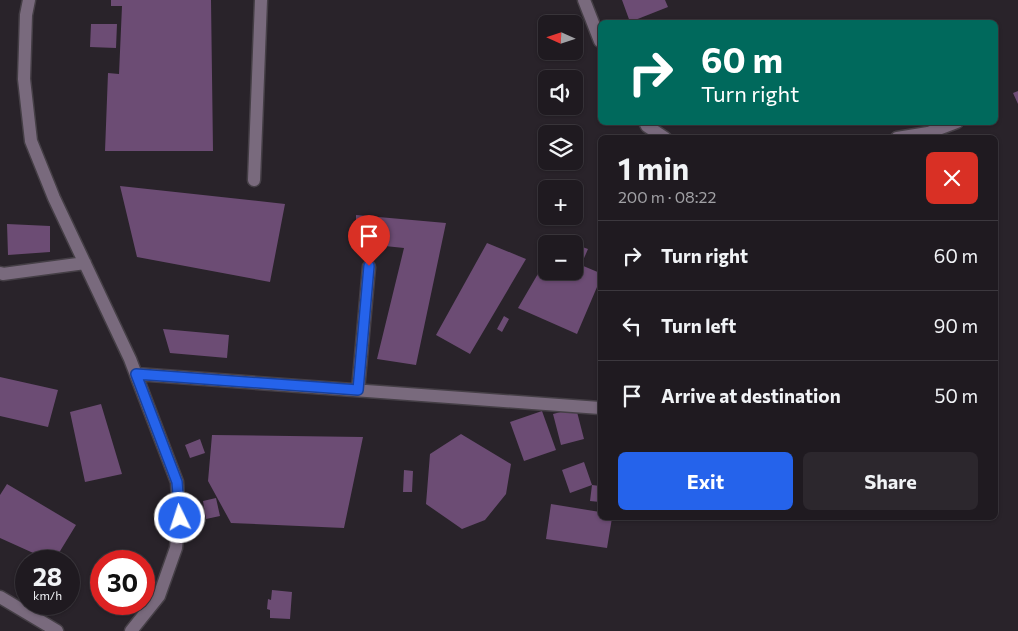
<!DOCTYPE html>
<meta charset="utf-8">
<style>
:root{--surface:#1f1a20;--page:#2c272d;--text:#f1f3f6;--muted:#a1a1a5;--line:#3c383e;--accent:#2563eb}
body{margin:0;font-family:Commissioner,sans-serif;background:var(--page);color:var(--text);height:100vh;display:flex;flex-direction:column;font-size:19px;white-space:nowrap}
*{box-sizing:border-box;margin:0}
p{font-size:16px;color:var(--muted)}
.icon{flex:none;width:28px;height:28px;fill:none;stroke:currentColor;stroke-width:2;stroke-linecap:round;stroke-linejoin:round}
.map{position:relative;flex:1;overflow:hidden}
.side{position:absolute;left:598px;top:135px;width:400px;height:385px;display:flex;flex-direction:column;background:var(--surface);border-radius:8px;box-shadow:0 1px 4px #0004,0 0 0 1px var(--line)}
.side>*{flex:none}
.hud{position:absolute;left:598px;top:20px;width:400px;height:105px;border-radius:8px;box-shadow:0 1px 4px #0004,0 0 0 1px var(--line);background:#00695c;color:#fff;overflow:hidden}
.needle{width:32px;rotate:273deg}
.tools{position:absolute;left:538px;top:15px;display:grid;gap:10px}
.tools a{display:grid;place-items:center;width:45px;height:45px;border-radius:8px;background:var(--surface);box-shadow:0 1px 4px #0004,0 0 0 1px var(--line);font-size:25px}
.speed{position:absolute;left:15px;top:550px;display:flex;gap:10px;font-size:25px;font-weight:700;text-align:center}
.speed>*{display:grid;place-content:center;width:65px;height:65px;border-radius:50%;background:var(--surface);box-shadow:0 1px 4px #0004,0 0 0 1px var(--line);line-height:1}
.speed small{font-size:12px;font-weight:400}
.speed .limit{border:8px solid #d22;background:#fff;color:#111}
.pin{position:absolute;display:grid;place-items:center;width:42px;height:42px;color:#fff;margin:-51px -21px;border-radius:50% 50% 50% 0;rotate:-45deg;box-shadow:0 0 5px #0007}
.pin .icon{rotate:45deg}
.me{position:absolute;width:55px;margin:-28px;rotate:356deg;stroke-linejoin:round;filter:drop-shadow(0 0 4px #0008)}
.turn{display:flex;align-items:center;gap:18px;height:105px;padding:0 20px;font-size:22px}
.turn .icon{width:65px;height:65px;stroke-width:2.5}
.turn b{display:block;font-size:35px;line-height:42px}
.round{display:grid;place-items:center;flex:none;width:52px;height:52px;border-radius:8px;background:var(--page)}
.overview{display:flex;align-items:center;justify-content:space-between;height:85px;padding:0 20px}
h1{font-size:30px;font-weight:700;line-height:38px}
.action{display:flex;gap:10px;margin-top:auto;padding:10px 20px}
.action a{flex:1;height:58px;border-radius:8px;background:var(--accent);color:#fff;font-size:20px;font-weight:700;line-height:58px;text-align:center}
.action a+a{background:var(--page);color:var(--text)}
ul{padding:0;list-style:none}
li{display:flex;align-items:center;gap:15px;height:70px;padding:0 20px;border-top:1px solid var(--line)}
li div{flex:1}
li b{display:block;font-size:19px}
li em{font-style:normal}
.map>svg:first-child{display:block}
.building{fill:#6c4c74}
.lines{fill:none;stroke-linecap:round;stroke-linejoin:round}
.minor-casing{stroke:#453f46;stroke-width:15}
.minor{stroke:#796a7d;stroke-width:12}
.route-casing{stroke:#184099;stroke-width:12}
.route{stroke:#2563eb;stroke-width:9}
</style>
<div class="map">
<svg width="1018" height="631" viewBox="0 0 1018 631">
<rect width="100%" height="100%" fill="#29232a"/>
<path class="building" d="M111 0H211L213 151H105L108 73 119 74 122 6H111Z
M622 0H665L668 7 630 22Z
M91 24H117L116 48 90 47Z
M1018 91V104L1013 93Z
M120 186 285 204 270 282 137 257Z
M356 215 446 223 416 365 377 359 404 248 356 243Z
M7 224 50 226V252L8 255Z
M559 238 574 243V244H556Z
M487 243 526 259 470 354 436 335Z
M574 244 588 249 581 265 600 273V280L577 334 518 308 546 260V271H574Z
M504 316 509 319 502 332 497 329Z
M163 329 229 335 227 358 170 353Z
M0 377 58 390 48 427 0 416Z
M101 404 122 474 85 482 70 412Z
M576 408 584 439 561 445 553 414Z
M542 411 556 450 524 461 510 422Z
M461 434 511 464 506 494 485 520 462 529 426 504 430 454Z
M212 435 363 437 344 528 231 523 208 481Z
M200 439 205 453 190 458 185 445Z
M584 462 592 485 570 493 562 470Z
M404 470 413 471 412 492H403Z
M7 484 76 525 54 561H51L0 538V495Z
M592 485 600 486V502L590 501Z
M216 498 220 516 206 519 203 501Z
M551 504 600 512V518H612L607 548 546 539Z
M272 590 292 592 290 619 270 618V610L267 609 268 599 271 600Z"/>
<g class="lines">
<g class="minor-casing">
<path id="minor" d="M29 0 26 15 24 79 31 141 54 198 130 359 177 482 179 517 176 548 159 596 131 631
M584 0 600 41
M645 122 647 126 665 138
M897 138 928 133 957 122
M254 180 261 0
M0 273 3 274 85 263
M136 374 600 408
M358 390 369 267
M0 597 57 631"/>
</g>
<use href="#minor" class="minor"/>
</g>
<g class="lines">
<g class="route-casing">
<path id="route" d="M180 518 177 482 136 374 358 390 369 266"/>
</g>
<use href="#route" class="route"/>
</g>
</svg>
<div class="tools">
<a><svg class="needle" viewBox="-14 -14 28 28"><path d="M0-13l5 13h-10z" fill="#e53935"/><path d="M0 13l5-13h-10z" fill="#a1a1a5"/></svg></a>
<a><svg class="icon" aria-label="sound" viewBox="0 0 24 24"><path d="M4 9h4l5-4v14l-5-4H4zM17 9q2 3 0 6"/></svg></a>
<a><svg class="icon" aria-label="layers" viewBox="0 0 24 24"><path d="M12 4l9 5-9 5-9-5zM3 14l9 5 9-5"/></svg></a>
<a>+</a>
<a>−</a>
</div>
<div class="speed"><div>28<small>km/h</small></div><div class="limit">30</div></div>
<div class="pin" style="left:369px;top:266px;background:#d93025"><svg class="icon" aria-label="arrive" viewBox="0 0 24 24"><path d="M6 21V4h12l-3 4 3 4H6"/></svg></div>
<svg class="me" style="left:180px;top:518px" viewBox="-20 -20 40 40"><circle r="17" fill="#2563eb" stroke="#fff" stroke-width="3"/><path d="M0-11L8 9 0 5-8 9z" fill="#fff"/></svg>
<div class="hud">
<div class="turn"><svg class="icon" aria-label="right" viewBox="0 0 24 24"><path d="M7 20v-9h11M14 6l5 5-5 5"/></svg><div><b>60 m</b>Turn right</div></div>
</div>
<section class="side">
<div class="overview"><div><h1>1 min</h1><p>200 m · 08:22</p></div><a class="round" style="background:#d93025;color:#fff"><svg class="icon" aria-label="close" viewBox="0 0 24 24"><path d="M6 6l12 12M18 6L6 18"/></svg></a></div>
<ul>
<li><svg class="icon" aria-label="right" viewBox="0 0 24 24"><path d="M7 20v-9h11M14 6l5 5-5 5"/></svg><div><b>Turn right</b></div><em>60 m</em></li>
<li><svg class="icon" aria-label="left" viewBox="0 0 24 24"><path d="M17 20v-9H6M10 6l-5 5 5 5"/></svg><div><b>Turn left</b></div><em>90 m</em></li>
<li><svg class="icon" aria-label="arrive" viewBox="0 0 24 24"><path d="M6 21V4h12l-3 4 3 4H6"/></svg><div><b>Arrive at destination</b></div><em>50 m</em></li>
</ul>
<div class="action"><a>Exit</a><a>Share</a></div>
</section>
</div>
